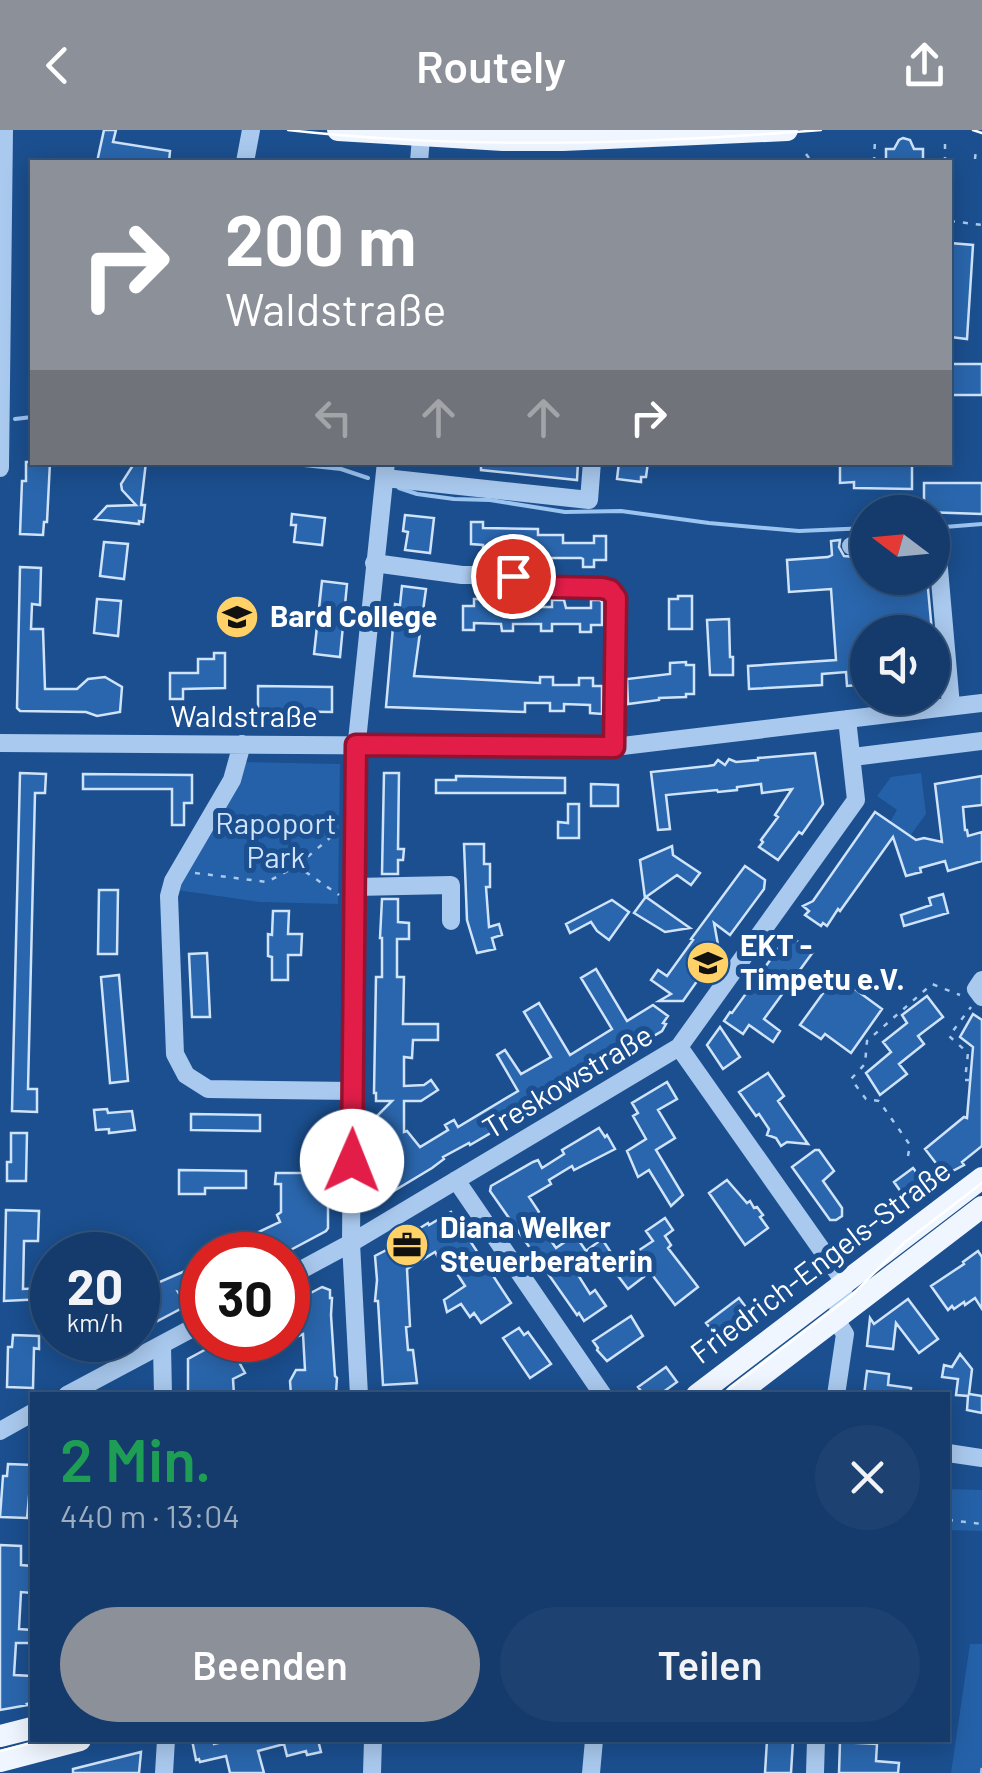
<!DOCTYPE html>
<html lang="de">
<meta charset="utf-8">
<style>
:root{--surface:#143b6b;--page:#1d4271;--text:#f1f3f6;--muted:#9dadc1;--line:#33557e;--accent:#8c9099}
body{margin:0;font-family:Barlow,sans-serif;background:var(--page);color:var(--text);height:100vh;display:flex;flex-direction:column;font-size:38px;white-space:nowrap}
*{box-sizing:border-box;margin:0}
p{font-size:32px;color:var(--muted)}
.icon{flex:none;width:55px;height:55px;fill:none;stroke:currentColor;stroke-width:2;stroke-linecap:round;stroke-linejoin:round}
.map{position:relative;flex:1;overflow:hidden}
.sheet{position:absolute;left:30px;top:1262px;width:920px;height:350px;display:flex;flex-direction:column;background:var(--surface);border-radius:0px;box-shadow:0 5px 25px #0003,0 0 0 2px var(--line)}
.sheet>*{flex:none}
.top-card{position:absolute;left:30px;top:30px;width:922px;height:305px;border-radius:0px;box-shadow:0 5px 25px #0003,0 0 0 2px var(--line);background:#8c9099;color:#fff;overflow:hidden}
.needle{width:65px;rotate:286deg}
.fabs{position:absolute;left:850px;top:365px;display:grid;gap:20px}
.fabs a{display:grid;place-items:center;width:100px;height:100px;border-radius:50%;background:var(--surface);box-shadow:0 5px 25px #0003,0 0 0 2px var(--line);font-size:50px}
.speed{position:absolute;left:30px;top:1102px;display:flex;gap:20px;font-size:50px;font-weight:700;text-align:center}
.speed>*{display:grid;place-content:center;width:130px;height:130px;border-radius:50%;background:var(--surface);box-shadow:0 5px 25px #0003,0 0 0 2px var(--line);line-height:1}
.speed small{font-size:25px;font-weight:400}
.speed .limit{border:15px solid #d22;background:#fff;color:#111}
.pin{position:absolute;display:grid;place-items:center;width:85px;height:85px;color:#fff;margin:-42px;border:5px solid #fff;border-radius:50%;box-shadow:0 2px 10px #0007}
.me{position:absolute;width:110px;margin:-55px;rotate:1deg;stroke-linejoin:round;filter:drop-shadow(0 0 8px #0008)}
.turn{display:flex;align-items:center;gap:35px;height:210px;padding:0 30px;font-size:45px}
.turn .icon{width:130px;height:130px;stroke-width:2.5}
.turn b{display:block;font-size:70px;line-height:85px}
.lanes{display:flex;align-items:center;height:95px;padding:0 30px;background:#0003;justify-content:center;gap:50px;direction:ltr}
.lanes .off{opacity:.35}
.round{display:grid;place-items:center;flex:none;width:105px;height:105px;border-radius:52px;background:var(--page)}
.overview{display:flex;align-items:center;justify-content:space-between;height:170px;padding:0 30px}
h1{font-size:60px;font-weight:600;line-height:75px;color:#1e9e55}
.action{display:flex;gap:20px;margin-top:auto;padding:20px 30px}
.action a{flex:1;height:115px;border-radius:60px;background:var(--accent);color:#fff;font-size:40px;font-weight:600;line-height:115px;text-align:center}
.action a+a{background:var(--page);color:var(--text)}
header{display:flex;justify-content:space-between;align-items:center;height:130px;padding:0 30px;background:var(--accent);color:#fff;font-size:45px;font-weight:600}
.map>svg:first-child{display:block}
.green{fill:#2461a8}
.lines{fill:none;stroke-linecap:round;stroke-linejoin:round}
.stream{stroke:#9cc4f0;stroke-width:4}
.building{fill:#2a66ad;stroke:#cfe3fa;stroke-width:2.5}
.path{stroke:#a9c9ee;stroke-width:2.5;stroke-dasharray:5 8;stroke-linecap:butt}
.minor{stroke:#a9c9ee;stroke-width:18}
.major{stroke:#f0f6ff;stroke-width:22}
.tram{stroke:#fff;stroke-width:2.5}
.route-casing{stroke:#92132f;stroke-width:25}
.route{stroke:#e11d48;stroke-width:18}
.labels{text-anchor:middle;stroke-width:10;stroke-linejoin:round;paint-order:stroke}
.poi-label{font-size:30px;font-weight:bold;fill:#fff;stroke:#1b4f8f;text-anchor:start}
.street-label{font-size:30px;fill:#fff;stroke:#1b4f8f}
.park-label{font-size:30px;fill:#cfe3fa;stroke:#1b4f8f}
</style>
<header><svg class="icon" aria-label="back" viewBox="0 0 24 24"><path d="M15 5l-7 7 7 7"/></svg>Routely<svg class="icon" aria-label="share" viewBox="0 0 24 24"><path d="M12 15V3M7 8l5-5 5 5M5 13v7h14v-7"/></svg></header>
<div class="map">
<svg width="982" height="1643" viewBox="0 0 982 1643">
<rect width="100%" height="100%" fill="#1b4f8f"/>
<path class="green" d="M246 632 340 634 338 774 260 772 177 760Z
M921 643 926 684 910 706 890 692 897 680 877 666 891 647Z
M948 1359 982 1360V1401L948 1400Z
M970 1514H982V1643H951Z"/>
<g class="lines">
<path class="stream" d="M15 289 32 287
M276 332 341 339 368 348
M399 358 417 364 454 369 490 370 565 382 621 381 709 393 799 401 868 398
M932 398 982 394"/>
</g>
<path class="building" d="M104 0H116L113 12 170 21 169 32H97Z
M903 8 910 10 914 19H923V32H886V19H894L899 10Z
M950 113 973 115 967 209 950 207Z
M950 234H982V265H950Z
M26 332H50L47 392H44L43 405 20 404 22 351H26Z
M135 332H146L141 375H145L143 392 139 391V394L95 389 107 376 136 375 122 360 121 354Z
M481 332H578L577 350 481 340Z
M619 332H648L646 347H641V352L617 349Z
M912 332V359L854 358V352L840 353V333Z
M924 353H982V384L924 382Z
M292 384 325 388 322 415 294 412 296 395H291Z
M405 385 434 388 430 423 405 420 408 402 403 401Z
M471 392H483V398L538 399V405H563V413H594V406H606V430H594V437H583V429L581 428H538V421H483V415L471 414Z
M840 410 839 417 844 426 868 428V448H927L932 502H868V554L847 556 846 542 822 544V555L749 559 748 536 836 530 831 459 789 462 787 430 828 427 832 425 831 411Z
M104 412 128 414 124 449 100 446Z
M20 437 41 438 40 475 32 474 31 499H43L45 559H77L88 549 105 547 122 557 120 582 97 586 86 582 20 581 17 578Z
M322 451 347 454 340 527 314 524Z
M402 456 426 459 414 546 540 553V547H553V555H579V548H593V556H602V584L590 583V575L564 574V581H550V573H525V582L386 577 395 474 400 475Z
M678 466H692V499H669V469H678Z
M97 469 121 471 118 506 94 503Z
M474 469H486V476H488L513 477V469H525V476L526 477H552V470H564L566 478H591V470H600L602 472V495H591V502H580V494H552V501H541V494H513V501H502L501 494 474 493V500H463V476H474Z
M729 489 730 527H733V545H710L707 490Z
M214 523H225V558L183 559V569H170V543H198V529H214Z
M686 532V535H694V564H686V567L659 568V570L628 574 627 549 670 544V533Z
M258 556 332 557V582L258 581Z
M815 623 823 674 802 704 799 702 778 730 759 717 763 712 761 710 778 687 775 685 792 659 762 663 761 654 737 657V660L718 662 717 660 666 665 670 699 658 700 651 642 708 636 714 635 718 630 725 635 729 629 736 632 758 630V628Z
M20 643 46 644 45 663H35L28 959H37V982L12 981Z
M384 643H399L398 719H404L403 730H398V744H382Z
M83 644 192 645V673H184V695H172V659H83Z
M456 646 565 648V663H436V650H456Z
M982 646V675L963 677 965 700H967L968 706 982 702V731L948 741 945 731 920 738 921 742 906 746 893 707 840 781 838 779 827 796 823 793 821 796 805 785 809 781 803 776 813 771 875 682 916 710 924 708 942 712 935 654Z
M591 654 618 655V676H591Z
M568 674H579V708H558V692L568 693Z
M464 714H484V734H490V757H486L489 797 499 794 502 805 492 808 495 819 477 823 467 790Z
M672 716 673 725 700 743 691 755 677 745 646 767 690 798 665 802 634 783 645 768 640 730Z
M745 736 765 750 764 759 730 805 714 793 719 820 683 871H659L671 864 651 850 658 840 667 846 693 810 691 809Z
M99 760H118L117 824H98Z
M943 764 948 783 904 796 901 785 931 775 929 768Z
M382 769H398V792L409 793V809H397V847H404L403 894H438V910H413L412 928 404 927V956L424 955 431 950 438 960 421 971H404V1002L407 1001 420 1017 448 1000 445 995 454 990 458 997 518 961 497 925 505 920 521 944 551 927 524 882 539 873 570 925 612 899 581 848 596 839 627 891 653 875 668 886 663 893 666 894 662 901 569 956 565 949 509 983 513 990 470 1015 469 1013 443 1027 444 1029 432 1038 387 1065 375 1059 376 993 373 990 392 971H376V963H374L376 847H382V808H380Z
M612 770 629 782 609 810 597 801 591 792 570 803 566 794Z
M273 781H289L288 804H302L301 825H288V850H272V827L268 826V804L272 805Z
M791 807 813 822 764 889 780 901 773 912 749 895 743 904 724 891 730 882 732 883 786 808Z
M207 823 210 887H192L189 824Z
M839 841 859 855 856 860 882 879 851 923 825 904 821 909 800 895Z
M119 845 128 951 110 953 101 847Z
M927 866 943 887 918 906 924 914 899 934 907 944 880 965 866 943 891 922 883 912 907 893 902 885Z
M973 884 982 890V1016L962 1032 964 1035 945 1045 925 1019 964 987 967 988 973 917 960 907Z
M720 897 740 927 723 939 707 915Z
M768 943 784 966 778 971 808 1014 787 1012 781 1016 776 1008 767 1005 769 999 759 984 756 986 739 962Z
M667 952 677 969 658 980 675 1008 656 1020 683 1065 671 1076 649 1040 638 1047 627 1021 646 1009 633 986 638 983 632 973Z
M107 979 108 983 132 981 135 1000 109 1003V999L96 1000 94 980Z
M191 984 260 985V1001L191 1000Z
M599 998 605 1007 607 1005 615 1019 574 1040 572 1036 549 1050 551 1054 529 1067 539 1082 534 1086 556 1118 575 1105 586 1121 602 1109 612 1124 578 1145 590 1164 595 1160 606 1176 584 1191 579 1183 577 1185 490 1061 491 1056 533 1032 538 1030 542 1038 564 1024 562 1020Z
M11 1003H27L26 1051H7V1032H11Z
M815 1020H819L834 1041 823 1051 842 1078V1086L836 1090H830L792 1037Z
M913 1038 928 1057 921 1061 922 1070 914 1067 908 1072 894 1052Z
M179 1040 246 1041V1058H205V1064H179Z
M276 1043H328V1098L326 1101 281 1125H209L280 1092 277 1085 281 1082V1054H275Z
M727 1050 747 1073 750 1071 754 1078 757 1077 763 1085 760 1087 768 1098 745 1115 709 1063Z
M6 1080 39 1081 38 1111H24L23 1159 44 1158V1169L4 1171Z
M451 1082 511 1173 481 1193 474 1183 470 1187 461 1174 447 1182 444 1170 465 1156 452 1136 445 1140 435 1122 407 1139 410 1196 406 1197 408 1220H413L417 1253 383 1255 378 1171H375L377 1150 375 1126 394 1116 411 1101 412 1103 428 1093 429 1095Z
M665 1088 673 1100 665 1106 671 1115 668 1118 698 1157 675 1175 650 1142 628 1159 612 1138 653 1111 646 1101Z
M978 1121 982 1127V1179L975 1168 965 1175 964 1172 954 1179 952 1176 948 1180 931 1156 964 1134 963 1132Z
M192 1138 202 1158V1170L178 1162 186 1176 148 1196 138 1176V1170L148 1165 147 1162 156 1157 155 1154Z
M322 1157 330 1160V1168H332L331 1185 335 1246 337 1248 336 1263 291 1265 290 1251 296 1240H305L303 1204 269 1219 270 1221 261 1226 258 1221 239 1232 245 1243 233 1249 234 1265H188V1229L223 1210H288V1175Z
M739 1168 754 1188 722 1213 706 1193Z
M908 1169 938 1209 919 1223 896 1193 893 1219 867 1216 870 1188 874 1194Z
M631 1186 643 1206 607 1231 597 1220 598 1218 593 1211Z
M519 1198 524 1205 528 1202 551 1234 530 1248 503 1208Z
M13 1205 39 1206V1219L34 1218 33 1258 7 1257 8 1217H12Z
M960 1224 972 1239 969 1264 982 1266V1283L967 1280 968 1266 956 1265 958 1249 942 1247 944 1235 952 1237Z
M666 1237 677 1252 659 1265H644L638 1257Z
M867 1241 889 1244 888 1255 911 1258 910 1265H864Z
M8 1334 32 1335 27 1388 0 1387 3 1346H7Z
M0 1415 21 1416V1435L32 1436V1463L21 1462 19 1499 32 1500V1513H16L14 1545 32 1546V1572L27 1574 28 1575 0 1580Z
M192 1610H213L214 1614 231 1610H318L321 1622 307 1625 306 1621 287 1626 284 1614 258 1621 264 1643H230L226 1626 200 1632 199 1629 196 1630Z
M767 1610H793L791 1643H765Z
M840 1612 877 1614 876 1631 899 1633 898 1643H839Z
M141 1622 139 1643H73V1639Z"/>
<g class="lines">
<path class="path" d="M806 24 812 32
M975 29 976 19
M874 32 875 10
M945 32V11
M950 91 982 95
M298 735 338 701
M195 743 267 752 297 736 339 765
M970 950H965L968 923 949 906 971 877
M908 1026 910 1015 879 971 866 969 851 949 865 934 867 911 932 854 960 865
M948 1390 982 1394
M981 1643 982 1636"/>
<path class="minor" d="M245 32 251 0
M419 32 421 7
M0 338 4 0
M385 348 589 370 592 332
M851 416H868
M932 416H937L951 576
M374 433 462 445H513L552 457 602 458 610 461 615 468 614 617
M0 613 614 617 982 573
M242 614 232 650 173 751 169 766 175 924 186 945 208 959 352 961
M853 627 982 611
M355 757 451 755V791
M982 850 976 859 982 867
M679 917 845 1153 836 1190 845 1204 836 1265
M456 1050 603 1265
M288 1147 351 1113 679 917 856 670 847 589
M162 1215 163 1265
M67 1265 202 1193
M359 1265 351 1113 355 630 386 332
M0 1301 32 1283
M948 1323 982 1328
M164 1643 166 1610
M372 1643 373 1610
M591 1643 594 1610
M815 1643 816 1610"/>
<path class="major" d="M338 0 503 10H563L787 0
M697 1265 982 1048
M736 1265 982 1077
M0 1606 32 1598
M0 1631 80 1610"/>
<path class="tram" d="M288 0C465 20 644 14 821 0
M973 0 982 3
M721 1265 852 1165 904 1113 982 1053
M0 1621 45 1610"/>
</g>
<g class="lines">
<g class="route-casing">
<path id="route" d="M352 1031 356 615 614 617 616 468 610 460 602 458 552 457 513 446"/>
</g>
<use href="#route" class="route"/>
</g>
<defs>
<g id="university-disc" transform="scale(2.25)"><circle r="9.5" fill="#ffd166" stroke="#1b4f8f"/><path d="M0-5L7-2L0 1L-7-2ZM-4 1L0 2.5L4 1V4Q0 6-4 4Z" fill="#111"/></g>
<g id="school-disc" transform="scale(2.25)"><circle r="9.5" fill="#ffd166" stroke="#1b4f8f"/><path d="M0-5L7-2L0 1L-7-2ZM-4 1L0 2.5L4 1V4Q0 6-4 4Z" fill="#111"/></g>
<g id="office-disc" transform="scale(2.25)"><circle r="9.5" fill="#ffd166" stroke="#1b4f8f"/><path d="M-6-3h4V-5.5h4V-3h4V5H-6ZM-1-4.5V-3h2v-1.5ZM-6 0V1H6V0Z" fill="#111"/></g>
</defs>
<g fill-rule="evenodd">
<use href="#university-disc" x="237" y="487"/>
<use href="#school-disc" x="708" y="833"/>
<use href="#office-disc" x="407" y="1115"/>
</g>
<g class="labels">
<g class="poi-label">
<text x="270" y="497">Bard College</text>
<text x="740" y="826">EKT -<tspan x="740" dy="34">Timpetu e.V.</tspan></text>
<text x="440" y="1108">Diana Welker<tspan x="440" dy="34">Steuerberaterin</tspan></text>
</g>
<g class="street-label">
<text x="244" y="597">Waldstraße</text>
<text transform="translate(568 952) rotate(-31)" y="10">Treskowstraße</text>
<text transform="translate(821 1132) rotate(-37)" y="10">Friedrich-Engels-Straße</text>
</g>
<g class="park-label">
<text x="276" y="704">Rapoport<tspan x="276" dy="34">Park</tspan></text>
</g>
</g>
</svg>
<div class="fabs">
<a><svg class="needle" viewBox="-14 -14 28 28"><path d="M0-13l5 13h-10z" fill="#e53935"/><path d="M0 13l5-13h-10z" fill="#9dadc1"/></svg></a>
<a><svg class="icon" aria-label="sound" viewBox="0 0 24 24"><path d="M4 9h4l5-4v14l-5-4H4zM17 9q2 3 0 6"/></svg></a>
</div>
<div class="speed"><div>20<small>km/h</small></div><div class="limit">30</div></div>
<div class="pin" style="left:513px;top:446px;background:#d93025"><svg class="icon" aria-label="arrive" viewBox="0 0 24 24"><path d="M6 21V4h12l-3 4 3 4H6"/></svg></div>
<svg class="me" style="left:352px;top:1031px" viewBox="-20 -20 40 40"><circle r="19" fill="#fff"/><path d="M0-13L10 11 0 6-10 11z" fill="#e11d48"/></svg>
<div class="top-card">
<div class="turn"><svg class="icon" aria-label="right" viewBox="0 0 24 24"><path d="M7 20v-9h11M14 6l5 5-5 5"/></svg><div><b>200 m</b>Waldstraße</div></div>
<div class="lanes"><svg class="icon off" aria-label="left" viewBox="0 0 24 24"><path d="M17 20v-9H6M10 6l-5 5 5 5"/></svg><svg class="icon off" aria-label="ahead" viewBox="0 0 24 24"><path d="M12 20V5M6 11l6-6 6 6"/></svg><svg class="icon off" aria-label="ahead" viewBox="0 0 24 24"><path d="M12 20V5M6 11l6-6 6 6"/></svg><svg class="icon" aria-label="right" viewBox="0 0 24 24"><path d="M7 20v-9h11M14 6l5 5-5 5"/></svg></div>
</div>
<section class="sheet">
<div class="overview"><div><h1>2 Min.</h1><p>440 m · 13:04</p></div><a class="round"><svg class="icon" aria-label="close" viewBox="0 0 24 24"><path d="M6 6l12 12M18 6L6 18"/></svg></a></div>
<div class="action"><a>Beenden</a><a>Teilen</a></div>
</section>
</div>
